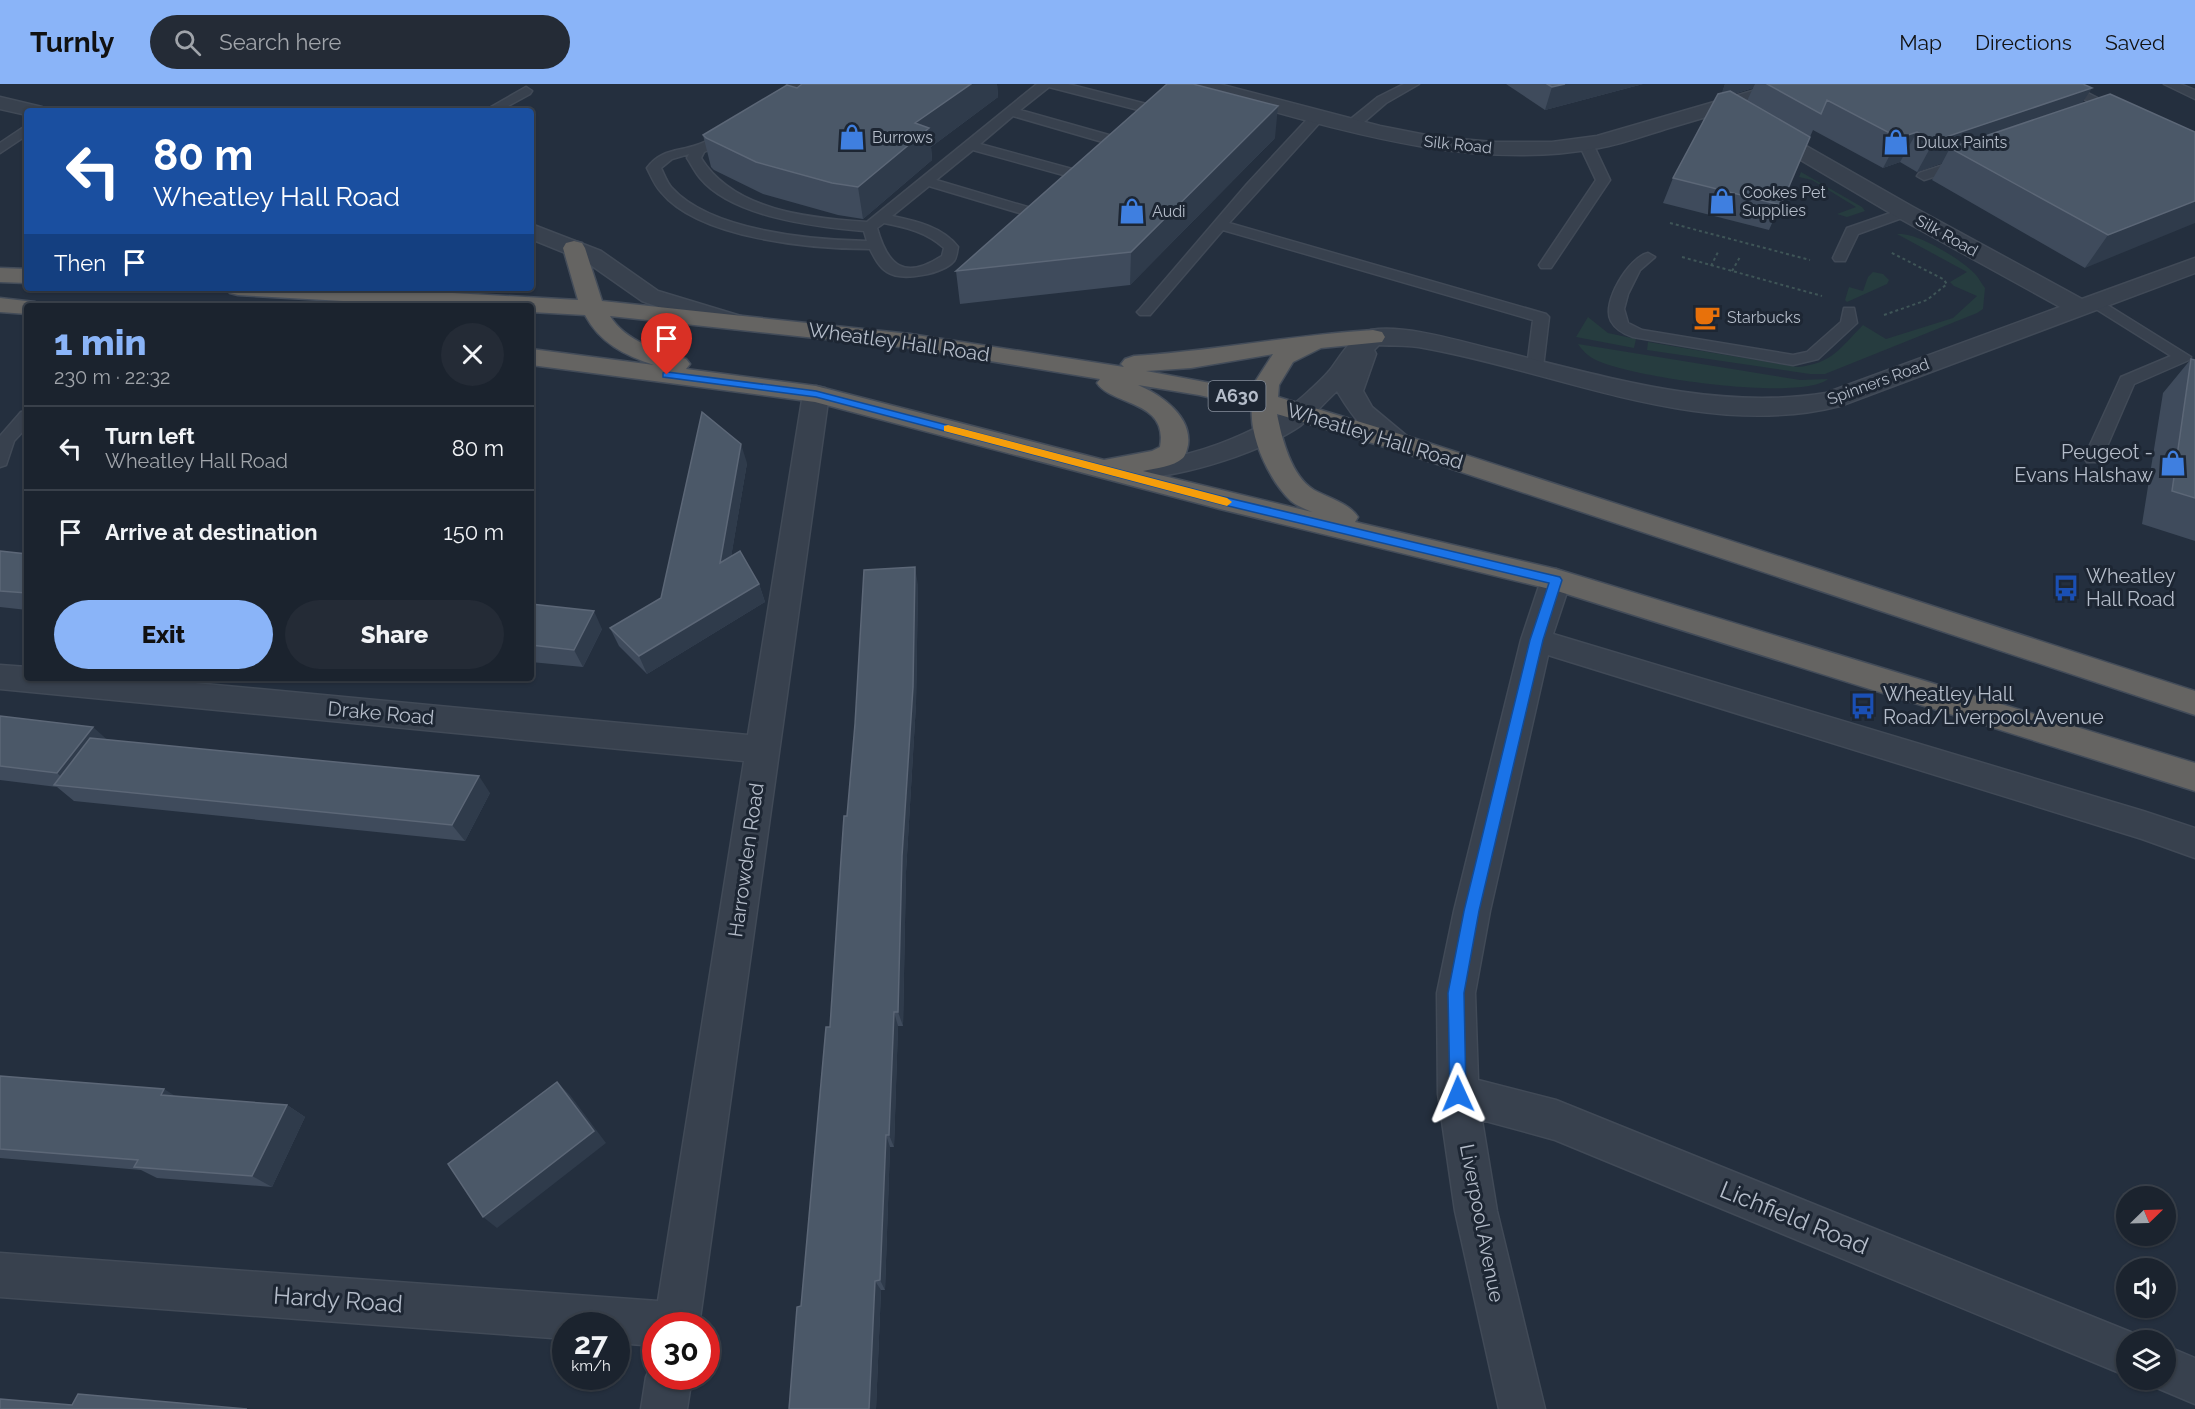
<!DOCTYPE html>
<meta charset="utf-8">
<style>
:root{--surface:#1b232e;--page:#242b36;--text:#f1f3f6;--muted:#a0a4aa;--line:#39404a;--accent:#8ab4f8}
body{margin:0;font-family:Raleway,sans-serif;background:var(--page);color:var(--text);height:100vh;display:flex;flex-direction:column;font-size:22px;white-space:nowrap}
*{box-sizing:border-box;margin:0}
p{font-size:20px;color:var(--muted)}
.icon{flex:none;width:33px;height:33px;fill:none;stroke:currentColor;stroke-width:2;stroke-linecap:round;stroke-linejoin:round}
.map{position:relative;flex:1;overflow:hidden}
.drawer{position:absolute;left:24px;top:219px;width:510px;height:378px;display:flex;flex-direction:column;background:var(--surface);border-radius:6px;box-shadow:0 2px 4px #0004,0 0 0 2px var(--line)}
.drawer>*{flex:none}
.guide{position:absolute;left:24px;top:24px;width:510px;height:183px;border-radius:6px;box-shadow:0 2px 4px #0004,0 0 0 2px var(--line);background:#1a4fa0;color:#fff;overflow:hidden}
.needle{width:39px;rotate:67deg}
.fabs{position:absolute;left:2116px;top:1102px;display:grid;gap:12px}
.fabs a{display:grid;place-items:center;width:60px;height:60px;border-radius:50%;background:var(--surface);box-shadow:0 2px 4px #0004,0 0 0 2px var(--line);font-size:30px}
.speed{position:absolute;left:552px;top:1228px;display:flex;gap:12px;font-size:30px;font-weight:700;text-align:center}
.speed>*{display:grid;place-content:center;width:78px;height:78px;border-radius:50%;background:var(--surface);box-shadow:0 2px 4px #0004,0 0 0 2px var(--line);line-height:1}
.speed small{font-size:15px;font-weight:400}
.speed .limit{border:9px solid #d22;background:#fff;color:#111}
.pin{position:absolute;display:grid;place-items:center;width:51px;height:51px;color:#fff;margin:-62px -26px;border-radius:50% 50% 50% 0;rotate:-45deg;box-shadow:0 0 6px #0007}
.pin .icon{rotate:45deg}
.me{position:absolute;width:66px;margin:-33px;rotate:359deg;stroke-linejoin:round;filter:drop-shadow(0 0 4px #0008)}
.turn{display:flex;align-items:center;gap:21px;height:126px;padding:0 30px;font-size:27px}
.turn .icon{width:78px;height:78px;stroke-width:2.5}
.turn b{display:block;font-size:42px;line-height:51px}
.then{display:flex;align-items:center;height:57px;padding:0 30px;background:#0003;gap:12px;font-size:22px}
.round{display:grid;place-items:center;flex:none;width:63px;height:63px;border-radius:32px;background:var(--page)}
.overview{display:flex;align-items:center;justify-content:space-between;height:102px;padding:0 30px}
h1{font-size:36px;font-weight:800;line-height:45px;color:var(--accent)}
.action{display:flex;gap:12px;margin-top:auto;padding:12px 30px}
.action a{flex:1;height:69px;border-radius:36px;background:var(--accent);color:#111;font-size:24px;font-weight:800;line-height:69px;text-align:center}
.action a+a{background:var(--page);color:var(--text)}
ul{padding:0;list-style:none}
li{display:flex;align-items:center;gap:18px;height:84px;padding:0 30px;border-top:2px solid var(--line)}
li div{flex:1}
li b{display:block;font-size:22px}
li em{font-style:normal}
header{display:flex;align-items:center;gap:36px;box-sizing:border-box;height:84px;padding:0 30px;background:var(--accent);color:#111}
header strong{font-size:28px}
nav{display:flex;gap:33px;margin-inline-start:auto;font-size:21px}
.search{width:420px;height:54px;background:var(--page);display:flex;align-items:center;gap:15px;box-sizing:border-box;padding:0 21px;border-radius:33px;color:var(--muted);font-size:22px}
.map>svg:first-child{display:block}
.green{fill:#263c3f}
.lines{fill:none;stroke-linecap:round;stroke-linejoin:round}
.service-casing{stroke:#414a57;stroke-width:3}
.minor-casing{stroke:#414a57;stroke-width:3}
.trunk-casing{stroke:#434c59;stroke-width:3}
.path{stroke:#3f5557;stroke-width:2;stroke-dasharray:3 3;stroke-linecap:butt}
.service{fill:#38414e;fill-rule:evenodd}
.minor{fill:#38414e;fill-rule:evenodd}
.trunk{fill:#656462;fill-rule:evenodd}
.wall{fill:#3f4b5c;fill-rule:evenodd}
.shaded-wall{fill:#2f3b4b}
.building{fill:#4b5868;stroke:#5c6777;stroke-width:1.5}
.route{fill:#1a73e8;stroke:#114b97;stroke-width:1.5}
.slow{fill:#f59e0b}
.labels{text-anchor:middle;stroke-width:6;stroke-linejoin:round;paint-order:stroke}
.far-poi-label{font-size:16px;fill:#b4bcc9;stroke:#1d2633;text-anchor:start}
.far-street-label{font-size:16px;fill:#b4bcc9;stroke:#1d2633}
.shield{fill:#1d2633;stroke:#878f9c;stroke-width:1.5}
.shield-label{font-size:18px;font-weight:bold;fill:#b4bcc9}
.street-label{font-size:20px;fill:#b4bcc9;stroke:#1d2633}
.poi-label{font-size:20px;fill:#b4bcc9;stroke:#1d2633;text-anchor:start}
.near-street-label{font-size:24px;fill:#b4bcc9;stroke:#1d2633}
</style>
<header>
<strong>Turnly</strong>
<div class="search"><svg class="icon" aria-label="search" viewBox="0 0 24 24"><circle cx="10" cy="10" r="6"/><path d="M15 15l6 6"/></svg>Search here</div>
<nav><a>Map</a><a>Directions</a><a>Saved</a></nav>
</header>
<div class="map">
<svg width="2195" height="1325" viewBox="0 0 2195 1325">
<rect width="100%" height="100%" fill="#242f3e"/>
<path class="green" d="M1801 88 1862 123 1865 127 1847 133 1837 130 1856 123 1812 96 1799 93Z
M1897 150C1917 148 1959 174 1973 188 1978 192 1981 199 1985 204L1983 225 1977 229 1825 290H1810L1647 266 1648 258 1798 283C1833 279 1839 265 1863 241L1886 255 1953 234 1977 212 1954 202 1950 198 1967 188Z
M1873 188 1883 190 1889 196 1887 200 1847 218 1845 216 1849 203 1863 207 1868 193Z
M1588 233 1608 249 1636 255 1634 264 1576 253Z
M1578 260 1800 296 1828 295C1800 318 1627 293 1594 275 1588 272 1582 266 1578 260Z"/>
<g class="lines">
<g class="service-casing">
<path id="service" d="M787 0H807L821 6 815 10 789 3Z
M1037 0H1068L1158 23 1160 26 1154 30 1049 3 1020 26 1123 55 1125 58 1123 61H1113L1013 32 980 60 1083 88 1085 91 1078 95 973 66 936 96 1041 127 1043 130 1036 134 929 102 892 132C916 137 943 143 958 163 957 167 957 173 954 177 943 190 902 198 887 188 879 183 874 173 870 165 813 165 699 155 661 108 655 102 651 92 647 84 661 65 677 68 697 61 709 57 720 49 732 46L738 50 737 53 704 68 701 74C734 127 809 134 867 138ZM689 70 687 74C691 80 695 88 700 94 732 133 816 143 864 147L867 157C812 156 711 147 672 104 667 99 664 90 661 84L672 75ZM884 139C905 143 927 148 944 164L942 172C905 196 888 183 877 144Z
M1404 0H1419L1386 19 1357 44H1347L1346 41 1347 38 1378 13Z
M2054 0H2070L2125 28 2119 32 2115 31Z
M2164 0H2180L2195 6V15Z
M526 3 532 7 530 10 499 27H484Z
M1318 28 1324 32 1323 35 1229 139 1546 230 1549 233 1543 283 1541 286 1535 288 1527 283 1533 236 1223 146 1150 231H1140L1137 228 1140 225 1247 100 1313 29Z
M27 41V51L0 69V59Z
M1586 56 1593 60 1610 96 1551 184H1541L1539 181 1596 96 1579 60Z
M1965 74 1972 78 1970 81 1924 96 1917 92 1919 89Z
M1905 124 1912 128 1910 131 1858 150 1845 177H1835L1833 174 1847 144Z
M1648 169 1655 173 1640 186 1628 210 1624 225 1628 239 1642 246 1793 271 1807 268 1841 238 1844 224H1854L1857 239 1818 275 1793 281 1633 253C1624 250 1616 246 1611 237 1601 219 1629 173 1648 169Z
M2093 212 2191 273 2189 276 2134 300 2102 374 2099 378H2087L2084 374 2121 293 2171 272 2088 220 2085 217 2088 214Z
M27 327V343L14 357 6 381 0 383V352L21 328Z"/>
</g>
<g class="minor-casing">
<path id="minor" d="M1186 0H1219L1380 42 1436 53 1493 58H1552L1597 52 1776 0H1807L1804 4C1759 17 1714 31 1669 44 1646 51 1622 60 1599 64 1461 90 1321 39 1189 4Z
M0 13 42 23 45 27H27V31L0 25Z
M1764 40 1771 42 1913 123 2082 215 2195 174V189L1840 322C1702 357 1559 288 1424 264 1410 261 1394 262 1379 261L1374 266 1376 270 1363 307 1372 323 1408 353 1412 359 1408 365C1380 373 1350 329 1337 307 1325 318 1313 332 1300 342 1263 368 1159 403 1115 391L1111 385 1115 379C1136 373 1157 375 1178 372 1212 365 1250 349 1279 331 1291 324 1321 297 1330 286 1340 273 1353 249 1371 246 1407 240 1465 259 1500 267 1607 293 1716 327 1826 309L2060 223 1897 133 1757 50 1754 46 1757 42Z
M531 140 601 167 658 207 744 233 747 238 744 243 735 245 672 228 642 217 585 177 531 155Z
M816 302 825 304 829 310 699 1242H656V1262L616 1259V1242H566V1255L0 1213V1169L658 1217 744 677 0 605V581L27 583V594H141L748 651 803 310 807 304Z
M1556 485 1566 489 1571 496 1553 550 2143 727 2195 744V774L2142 755 1548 571 1490 827 1475 909 1478 996 1556 1016 2143 1253 2145 1257H2127V1292L1555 1056 1482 1036 1497 1127 1545 1325H1499L1455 1127 1438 1010 1437 909 1454 827 1521 556 1541 496 1546 489Z
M2166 1262 2195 1274V1320L2150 1301 2148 1296H2166Z
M656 1276V1293H692L687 1325H641L646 1293 653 1277Z"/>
</g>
<g class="trunk-casing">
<path id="trunk" d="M574 157 582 159 585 164 602 217 910 250 1124 283 1121 280 1125 275 1134 272C1214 267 1293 251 1373 246L1382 248 1385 253 1382 258 1321 264 1293 278 1279 301 1278 313 1416 355 2195 607V631L1398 367 1277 330C1282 355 1291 392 1314 406 1328 414 1349 419 1358 433L1355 438 1556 485 2195 679V707L1554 506 1220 425 815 318 531 281V265L654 281C624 271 600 259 585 231L531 228V222H431L238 211 230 209 226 204H365L578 216 563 164 566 159ZM610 232 910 264 1100 295 1097 299C1112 322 1169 316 1160 363L1152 367 1104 376 816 302 686 285 690 280 686 275C659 267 625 257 610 232ZM1273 270 1253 301V307L1146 287 1191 284ZM1138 301 1199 311 1252 323C1249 353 1269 396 1291 417 1297 422 1305 425 1312 428L1143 387C1156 384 1173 383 1183 374 1186 371 1187 365 1188 361 1192 332 1161 311 1138 301Z
M0 184 27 185V199L0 198Z
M0 214 35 218 38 222H27V230L0 228Z"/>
</g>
<path class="path" d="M1670 139 1810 176
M1682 173 1822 212
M1711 182 1718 168
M1732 187 1740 173
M1884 231 1927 216 1947 200 1943 195 1890 168"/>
<use href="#service" class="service"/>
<use href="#minor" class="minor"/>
<use href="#trunk" class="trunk"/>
</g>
<path class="wall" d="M802 0H997L998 13 931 63 932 76 863 135 838 131 763 110 714 86 711 83 703 51 797 4Z
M1506 0H1643L1545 26Z
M1725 0H2083L2082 19 2195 48 2085 184 1932 96 1942 79 1917 88 1900 78 1883 84 1813 46 1769 146 1663 119 1673 94 1722 9ZM1753 4 1747 17 1734 10Z
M1275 54 1130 201 960 220 956 187Z
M2191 275 2195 276V457L2142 440 2163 309Z
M747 379 731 473 759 500 765 518 647 590 619 562 610 544 661 514Z
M0 467 27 470V526L0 523Z
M918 501 916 620 906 788 903 942H898L894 1063H890L885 1206H881L876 1325H789L801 1222 830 943 855 640Z
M531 520 602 545 583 583 531 578Z
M0 632 107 656 490 709 465 757 74 717 57 703 0 696Z
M0 992 176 1012 287 1021 305 1033 272 1103 157 1094 141 1086 0 1074Z"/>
<path class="shaded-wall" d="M971 0H997L998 13 931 63 932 76 863 135 858 103 915 39Z
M1565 0H1643L1545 26 1552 3Z
M1725 0H1755L1753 4 1720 14Z
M2092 4 2073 33 1950 64 1942 79 1917 88 1934 57Z
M1278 22 1275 54 1130 201 1131 168Z
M1917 48 1900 78 1883 84 1899 54Z
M2195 117V139L2085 184 2108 151Z
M741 360 747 379 727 497 720 479Z
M915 483 918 501 916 620 906 788 903 942 898 928 902 772Z
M759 500 765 518 647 590 639 572Z
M594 527 602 545 583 583 574 566Z
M93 643 112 660 73 703 57 689Z
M479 692 490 709 465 757 452 741Z
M894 928 898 942 894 1063 889 1051Z
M557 998 570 1011 606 1059 497 1144 483 1133Z
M164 1005 185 1018 161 1011Z
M287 1021 305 1033 272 1103 252 1092Z
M886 1051 890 1063 885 1206 880 1196Z
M875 1197 881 1206 876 1325H869Z"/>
<path class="building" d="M802 0H971L915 39 929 44 858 103 832 99 756 78 706 54 703 51 787 1 797 4Z
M1167 0H1193L1278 22 1131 168 956 187Z
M1547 0H1565L1552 3Z
M1767 0H2083L2092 4 1934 57 1917 48 1899 54 1827 16 1821 30Z
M1730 7 1810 53 1781 121 1673 94 1718 10Z
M2110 10 2195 48V117L2108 151 1950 64Z
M2191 275 2195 276V414L2172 407Z
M702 328 741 360 720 479 740 467 759 500 639 572 610 544 661 514Z
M0 467 27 470V509L0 507Z
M915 483 913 603 902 772 898 928H894L889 1051H886L880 1196 875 1197 869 1325H789L797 1223 801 1222 826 943H830L841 775 844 732H847L855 640 864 486Z
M531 520 594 527 574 566 531 561Z
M0 632 93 643 57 689 0 682Z
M90 654 479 692 452 741 54 701Z
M0 992 164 1005 161 1011 287 1021 252 1092 134 1083 138 1076 0 1065Z
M557 998 594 1047 483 1133 448 1080Z
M78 1310 247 1325H0V1315L72 1321Z"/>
<path class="route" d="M667 288 816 307 1220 412 1560 493 1562 496 1543 556 1479 827 1464 909 1466 1010 1464 1016 1458 1018 1452 1016 1450 1010 1448 909 1464 827 1530 556 1549 499 1220 420 816 313 663 293V289Z"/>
<path class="slow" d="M948 341 1227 414 1232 418 1227 422 944 347V342Z"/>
<defs>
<g id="shop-bare" transform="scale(2.07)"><path d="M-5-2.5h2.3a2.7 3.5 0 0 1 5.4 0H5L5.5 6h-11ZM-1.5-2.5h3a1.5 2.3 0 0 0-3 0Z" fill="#3f7fe0" stroke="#1d2633" stroke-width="2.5" paint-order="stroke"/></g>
<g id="cafe-bare" transform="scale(2.07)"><path d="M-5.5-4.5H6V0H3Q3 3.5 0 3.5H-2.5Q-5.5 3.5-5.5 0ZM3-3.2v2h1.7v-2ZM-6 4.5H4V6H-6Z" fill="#e8710a" stroke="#1d2633" stroke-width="2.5" paint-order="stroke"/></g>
<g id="bus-bare" transform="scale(2.07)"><path d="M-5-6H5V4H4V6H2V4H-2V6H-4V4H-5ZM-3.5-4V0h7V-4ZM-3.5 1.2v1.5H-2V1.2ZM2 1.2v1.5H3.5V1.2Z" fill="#1a4fb4" stroke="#1d2633" stroke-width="2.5" paint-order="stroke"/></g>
</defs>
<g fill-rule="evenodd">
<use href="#shop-bare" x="852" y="53"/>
<use href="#shop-bare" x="1896" y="58"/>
<use href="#shop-bare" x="1722" y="117"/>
<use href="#shop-bare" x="1132" y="127"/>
<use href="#cafe-bare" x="1707" y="233"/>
<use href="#shop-bare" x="2173" y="379"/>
<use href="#bus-bare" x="2066" y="504"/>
<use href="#bus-bare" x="1863" y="622"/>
</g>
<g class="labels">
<g class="far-poi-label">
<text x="872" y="59">Burrows</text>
<text x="1916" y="64">Dulux Paints</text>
<text x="1742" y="114">Cookes Pet<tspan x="1742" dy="18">Supplies</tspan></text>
<text x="1152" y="133">Audi</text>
<text x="1727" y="239">Starbucks</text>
</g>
<g class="far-street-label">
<text transform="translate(1458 60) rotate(6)" y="6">Silk Road</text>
<text transform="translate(1947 151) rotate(29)" y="6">Silk Road</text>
<text transform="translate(1878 297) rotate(-20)" y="6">Spinners Road</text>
</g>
<rect class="shield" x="1208.5" y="297" width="57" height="30" rx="4.5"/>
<g class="shield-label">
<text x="1237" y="318">A630</text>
</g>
<g class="street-label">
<text transform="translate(899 258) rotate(8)" y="7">Wheatley Hall Road</text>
<text transform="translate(1375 352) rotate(17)" y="7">Wheatley Hall Road</text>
<text transform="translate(381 629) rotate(5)" y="7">Drake Road</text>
<text transform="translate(746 776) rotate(-82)" y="7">Harrowden Road</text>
<text transform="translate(1482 1139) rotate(79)" y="7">Liverpool Avenue</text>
</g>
<g class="poi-label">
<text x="2153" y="375" text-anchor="end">Peugeot -<tspan x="2153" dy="23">Evans Halshaw</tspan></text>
<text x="2086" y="499">Wheatley<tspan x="2086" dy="23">Hall Road</tspan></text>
<text x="1883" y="617">Wheatley Hall<tspan x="1883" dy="23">Road/Liverpool Avenue</tspan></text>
</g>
<g class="near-street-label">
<text transform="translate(1794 1134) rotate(22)" y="8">Lichfield Road</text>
<text transform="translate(338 1216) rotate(4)" y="8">Hardy Road</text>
</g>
</g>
</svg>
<div class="fabs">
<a><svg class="needle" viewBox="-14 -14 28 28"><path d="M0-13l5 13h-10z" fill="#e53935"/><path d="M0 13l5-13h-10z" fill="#a0a4aa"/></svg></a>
<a><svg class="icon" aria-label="sound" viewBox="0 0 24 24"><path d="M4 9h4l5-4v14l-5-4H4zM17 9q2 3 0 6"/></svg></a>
<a><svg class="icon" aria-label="layers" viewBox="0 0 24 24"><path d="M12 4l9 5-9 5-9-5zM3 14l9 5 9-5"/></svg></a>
</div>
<div class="speed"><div>27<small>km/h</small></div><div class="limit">30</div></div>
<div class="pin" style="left:667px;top:291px;background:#d93025"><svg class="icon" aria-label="arrive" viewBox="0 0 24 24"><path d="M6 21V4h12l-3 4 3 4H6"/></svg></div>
<svg class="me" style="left:1458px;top:1010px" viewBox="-20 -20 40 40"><path d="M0-17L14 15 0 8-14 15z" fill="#1a73e8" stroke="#fff" stroke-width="4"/></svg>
<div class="guide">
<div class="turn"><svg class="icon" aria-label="left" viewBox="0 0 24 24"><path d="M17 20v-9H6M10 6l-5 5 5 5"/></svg><div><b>80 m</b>Wheatley Hall Road</div></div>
<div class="then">Then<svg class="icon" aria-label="arrive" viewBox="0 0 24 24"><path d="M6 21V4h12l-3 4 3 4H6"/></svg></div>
</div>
<section class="drawer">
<div class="overview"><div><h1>1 min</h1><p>230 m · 22:32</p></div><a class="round"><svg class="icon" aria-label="close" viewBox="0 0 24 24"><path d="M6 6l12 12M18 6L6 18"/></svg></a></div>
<ul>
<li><svg class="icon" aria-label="left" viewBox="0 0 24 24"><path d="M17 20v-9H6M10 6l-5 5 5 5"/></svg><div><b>Turn left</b><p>Wheatley Hall Road</p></div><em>80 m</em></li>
<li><svg class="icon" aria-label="arrive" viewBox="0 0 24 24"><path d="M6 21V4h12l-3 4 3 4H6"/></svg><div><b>Arrive at destination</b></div><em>150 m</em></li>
</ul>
<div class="action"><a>Exit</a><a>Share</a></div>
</section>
</div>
